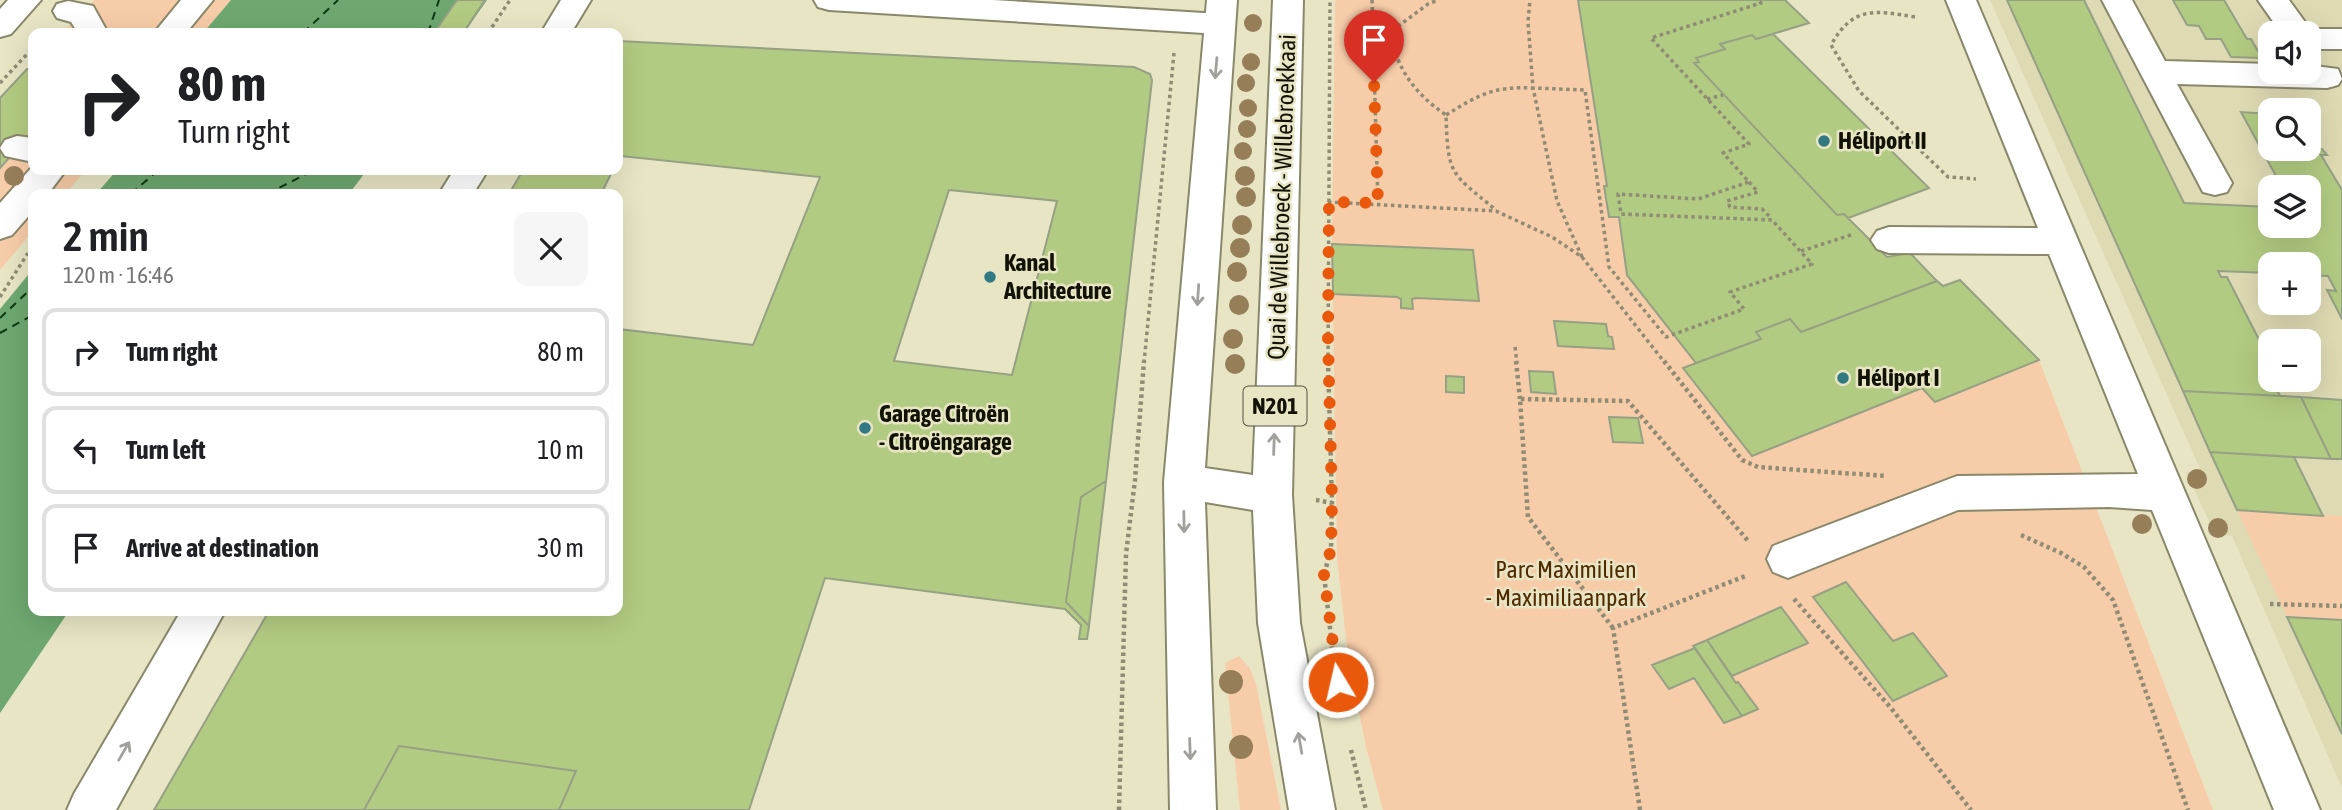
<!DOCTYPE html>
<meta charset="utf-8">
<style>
:root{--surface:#fff;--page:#f6f6f6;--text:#202124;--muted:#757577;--line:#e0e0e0}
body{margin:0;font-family:"Asap Condensed",sans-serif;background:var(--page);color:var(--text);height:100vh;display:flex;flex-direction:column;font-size:26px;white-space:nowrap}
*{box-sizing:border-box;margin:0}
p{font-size:23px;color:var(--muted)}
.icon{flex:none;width:38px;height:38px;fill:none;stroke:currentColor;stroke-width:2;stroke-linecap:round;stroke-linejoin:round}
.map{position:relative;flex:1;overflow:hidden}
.drawer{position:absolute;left:28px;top:189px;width:595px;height:427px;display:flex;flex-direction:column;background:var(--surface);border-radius:14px;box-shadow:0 7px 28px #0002}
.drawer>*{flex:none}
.top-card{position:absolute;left:28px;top:28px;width:595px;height:147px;border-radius:14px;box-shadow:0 7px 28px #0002;background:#fff;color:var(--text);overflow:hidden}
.controls{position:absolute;left:2258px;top:21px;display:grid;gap:14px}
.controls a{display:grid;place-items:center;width:63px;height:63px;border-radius:14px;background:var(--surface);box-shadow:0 7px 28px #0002;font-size:35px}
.pin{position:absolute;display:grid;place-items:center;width:60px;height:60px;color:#fff;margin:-72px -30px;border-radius:50% 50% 50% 0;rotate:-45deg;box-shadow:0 0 7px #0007}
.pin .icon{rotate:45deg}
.me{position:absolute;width:77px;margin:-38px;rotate:351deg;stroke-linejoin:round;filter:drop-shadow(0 0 5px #0008)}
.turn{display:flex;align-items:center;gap:24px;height:147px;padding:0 35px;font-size:32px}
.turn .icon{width:91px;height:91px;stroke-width:2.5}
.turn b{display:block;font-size:49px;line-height:60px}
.round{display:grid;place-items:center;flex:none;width:74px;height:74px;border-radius:14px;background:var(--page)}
.summary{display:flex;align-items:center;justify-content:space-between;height:119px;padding:0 35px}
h1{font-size:42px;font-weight:600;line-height:52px}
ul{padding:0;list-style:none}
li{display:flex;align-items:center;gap:21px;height:88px;margin:0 14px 10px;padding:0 21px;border:4px solid var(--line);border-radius:14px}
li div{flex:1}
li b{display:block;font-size:26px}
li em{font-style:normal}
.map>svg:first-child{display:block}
.built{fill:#dedab3;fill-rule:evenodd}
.green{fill:#f7cca8}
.water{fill:#6ea870}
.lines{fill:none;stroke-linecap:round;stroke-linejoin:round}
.ferry{stroke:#0f3913;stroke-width:2;stroke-dasharray:8 6;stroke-linecap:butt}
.building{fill:#b2cb82;stroke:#96a084;stroke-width:2;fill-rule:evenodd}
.minor-casing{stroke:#8a886b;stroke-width:4}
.major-casing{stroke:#8a886b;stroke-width:4}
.path-far1{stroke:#8f8c75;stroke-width:3.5;stroke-dasharray:3.5 3.5;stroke-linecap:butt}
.path{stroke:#8f8c75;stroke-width:4.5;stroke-dasharray:3.5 3.5;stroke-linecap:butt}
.minor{fill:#fff;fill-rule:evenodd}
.major{fill:#fff;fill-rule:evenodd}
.tree{fill:#967e59}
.oneway{stroke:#a1a09c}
.route{stroke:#ea580c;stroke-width:12;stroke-dasharray:0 21.6}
.poi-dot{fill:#307882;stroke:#e8e5c5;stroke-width:2.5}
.labels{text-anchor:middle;stroke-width:5;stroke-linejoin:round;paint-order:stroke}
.shield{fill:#e8e5c5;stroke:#535140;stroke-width:2}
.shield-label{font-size:23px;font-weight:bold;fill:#131207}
.poi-label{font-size:24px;font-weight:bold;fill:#131207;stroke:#e8e5c5;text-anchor:start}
.street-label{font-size:24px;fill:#131207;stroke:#e8e5c5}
.park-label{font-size:24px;fill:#522a00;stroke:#e8e5c5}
</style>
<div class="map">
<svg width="2342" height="810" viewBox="0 0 2342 810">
<rect width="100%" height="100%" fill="#e8e5c5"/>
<path class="built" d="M1990 0H2342V788L2232 536 2215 534 2186 472 2202 473ZM2270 33H2308V72H2270ZM2270 110H2308V149H2270ZM2270 187H2308V226H2270ZM2270 264H2308V303H2270ZM2270 341H2308V380H2270Z"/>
<path class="green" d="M94 0H231L203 33H62Z
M1335 0H1578L1607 186H1604L1609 217H1619L1627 274 1696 363 1684 368 1752 456 1922 388 1935 402 2039 360 2213 810H1383L1366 747 1348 656 1337 557 1332 244Z
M33 131V170H86L65 194H33V231L0 270V168Z
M2237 510 2342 516V620L2287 617Z
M1239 656 1249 667 1256 684 1281 810H1240L1225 663Z"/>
<path class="water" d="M231 0H487L464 33H203Z
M117 170H367L349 194H96Z
M33 269V611H69L0 713V309Z"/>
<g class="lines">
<path class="ferry" d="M303 33 338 0
M428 33 439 0
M131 194 158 170
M267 194 314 170
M0 318 33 287
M0 333 33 315"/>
</g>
<path class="building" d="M457 0H485L463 33H434Z
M1578 0H1785L1809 23 1756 39 1752 35 1720 44 1725 49 1696 58 1699 62 1694 63 1837 215 1844 214 1887 257 1910 253 1937 281 1801 332 1790 319 1756 332 1761 339 1696 363 1627 275 1619 217H1609L1604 186H1607Z
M2007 0H2084L2184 203 2270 207V226H2308V187H2282L2241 112 2270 114V149H2308V133L2318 148 2322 149 2327 155H2321L2342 190V319L2327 290 2336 291 2328 276 2308 275V264H2270V273L2218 271 2221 277H2227L2270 361V380H2279L2283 387H2276L2280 396 2183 391Z
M2173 0H2224L2247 39H2251L2262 58 2231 57 2221 39H2206L2199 26 2187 25Z
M1773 34 1929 188 1848 218 1844 214 1837 215 1694 63 1699 62 1696 58 1725 49 1720 44 1752 35 1756 39Z
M618 41 1134 67 1150 74 1152 80 1106 481 1081 497 1066 602 1089 626 1087 639H1079L1081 625 1065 609 825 578 749 810H559L576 771 399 746 364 810H154L269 611H618V329L753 345 820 177 621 156 618 162ZM949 190 1057 201 1012 375 894 361Z
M27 69 33 70V131L0 168V98Z
M523 170H613L601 194H509Z
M1332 244 1473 250 1479 301 1416 298 1412 299 1413 309 1401 308V299L1397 297 1333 294Z
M1960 280 2039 360 1935 402 1922 388 1752 456 1683 368 1761 339 1756 332 1790 319 1801 332 1937 281 1943 286Z
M1554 321 1606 324 1608 336 1612 337 1614 349 1558 346Z
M1529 371 1553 372 1556 394 1531 392Z
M1446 376 1464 377V393L1446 392Z
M2183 391 2301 397 2331 459 2210 452Z
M2301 397 2342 400V459H2331Z
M1609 417 1638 418 1643 443 1613 442Z
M2210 452 2294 457 2323 516 2237 510Z
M1106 481 1089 626 1066 602 1081 497Z
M1846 582 1893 641 1913 633 1947 676 1893 701 1813 597Z
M1781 607 1808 643 1732 676 1707 640Z
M2287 617 2342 620V734Z
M1707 640 1736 683 1738 682 1758 709 1742 716 1693 646Z
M1695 648 1742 716 1724 723 1694 678 1669 689 1652 665Z
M399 746 576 771 559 810H364Z"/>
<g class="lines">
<g class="minor-casing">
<path id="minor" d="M8 0H41L11 34 0 37V9Z
M181 0H213L186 33H154Z
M561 0H591L571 33H541Z
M814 0H993L1220 14 1231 17 1235 24 1231 31 1220 34 829 10 818 7Z
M1946 0H1976L2320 810H2274L2152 510 2109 507 1958 510 1788 578 1773 572 1767 559 1773 546 1957 476 2138 474 2049 254 1889 253 1877 249 1871 240 1877 231 1889 227 2038 228Z
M2102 0H2132L2165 61 2270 64V72H2308V65L2338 69 2342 79 2338 85 2327 88 2177 84 2232 183 2227 192 2215 195 2203 192Z
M2258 0H2289L2310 29H2342V49H2308V33H2281Z
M68 1 93 6 108 33H78L71 22 57 18 53 11 57 4Z
M17 136 33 138V162L5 156 0 148 5 140Z
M33 166V170H66L48 194H33V211L12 235 0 239V203Z
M454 170H488L473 194H439Z
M181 611H225L116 810H67L74 794Z"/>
</g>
<g class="major-casing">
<path id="major" d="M1207 0H1237L1205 468 1253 475 1273 0H1303L1292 495 1300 623 1335 810H1289L1258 623 1253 510 1205 502 1216 810H1170L1164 482Z"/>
</g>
<path class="path-far1" d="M1372 0 1378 203
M1915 17C1874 10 1853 6 1831 45L1859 91 1948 177 1976 179
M488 33 510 0
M1372 33H1389L1428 4 1438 0
M1389 33C1399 71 1414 93 1446 115 1448 176 1450 172 1496 210
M0 83 30 51
M1707 99 1723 95
M1446 115C1478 95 1494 86 1533 88L1528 22 1530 0
M1749 182 1758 192 1727 201 1730 207 1762 209 1771 218
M1328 202 1496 211 1552 237 1582 257 1665 363
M1801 251 1854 234
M1582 257 1557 201 1533 88 1585 90 1609 267 1666 337 1744 309 1730 292 1812 264 1772 220 1621 214 1618 194 1698 199 1749 182 1723 153 1749 144 1651 38 1761 3 1758 0
M0 297 28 253
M1515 347 1517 363
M1144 363 1174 53
M1328 363 1330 0"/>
<path class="path" d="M1328 361 1332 503 1331 549 1324 575 1333 655
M1516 361 1520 399
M1664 361 1742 460 1758 467 1886 476
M1316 500 1332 503
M2021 535 2061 553 2084 567 2113 600 2188 810
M1794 599 1891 708 1971 810
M2270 604 2342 606
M1613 628 1528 517 1520 399 1628 401 1749 542
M1351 750 1366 810
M1119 810 1126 554 1135 480 1144 361
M1640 810 1613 628 1748 575"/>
<use href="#minor" class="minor"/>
<use href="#major" class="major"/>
</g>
<g class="tree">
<circle cx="1253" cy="23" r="9"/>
<circle cx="1251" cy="62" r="9"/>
<circle cx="1246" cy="83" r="9"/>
<circle cx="1248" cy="108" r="9"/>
<circle cx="1247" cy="129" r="9"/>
<circle cx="1243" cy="151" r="9"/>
<circle cx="14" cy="176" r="10"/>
<circle cx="1245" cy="176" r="10"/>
<circle cx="1246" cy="197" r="10"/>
<circle cx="1242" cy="225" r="10"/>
<circle cx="1240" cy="248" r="10"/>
<circle cx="1237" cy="272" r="10"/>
<circle cx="1239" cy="305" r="10"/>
<circle cx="1233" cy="339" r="10"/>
<circle cx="1235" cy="364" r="10"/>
<circle cx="2197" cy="479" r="10"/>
<circle cx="2142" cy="524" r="10"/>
<circle cx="2218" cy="528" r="10"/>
<circle cx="1231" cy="682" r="12"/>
<circle cx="1241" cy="747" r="12"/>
</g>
<defs><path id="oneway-shaft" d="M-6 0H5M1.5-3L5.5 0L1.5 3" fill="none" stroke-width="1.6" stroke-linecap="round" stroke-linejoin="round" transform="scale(1.75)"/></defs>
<g class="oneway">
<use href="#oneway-shaft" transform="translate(1216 68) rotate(95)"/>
<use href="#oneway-shaft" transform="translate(1198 295) rotate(94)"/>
<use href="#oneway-shaft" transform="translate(1274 444) rotate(-88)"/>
<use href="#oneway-shaft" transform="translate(1184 522) rotate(89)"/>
<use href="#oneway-shaft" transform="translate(1300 743) rotate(-100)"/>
<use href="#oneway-shaft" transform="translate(1190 749) rotate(88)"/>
<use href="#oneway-shaft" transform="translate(124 751) rotate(-60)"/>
</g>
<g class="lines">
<path class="route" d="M1338 682 1324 575 1331 549 1332 502 1328 339 1329 202 1378 203 1374 82"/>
</g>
<g class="poi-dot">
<circle cx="1824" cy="141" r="7"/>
<circle cx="990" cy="277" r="7"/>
<circle cx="1843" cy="378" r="7"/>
<circle cx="865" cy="428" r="7"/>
</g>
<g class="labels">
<rect class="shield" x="1243.5" y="386.5" width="63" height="39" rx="5"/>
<g class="shield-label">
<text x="1275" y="414">N201</text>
</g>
<g class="poi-label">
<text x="1838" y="149">Héliport II</text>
<text x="1004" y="271">Kanal<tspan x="1004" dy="28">Architecture</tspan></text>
<text x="1857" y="386">Héliport I</text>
<text x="879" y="422">Garage Citroën<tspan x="879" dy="28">- Citroëngarage</tspan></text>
</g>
<g class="street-label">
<text transform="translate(1282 197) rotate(-88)" y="8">Quai de Willebroeck - Willebroekkaai</text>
</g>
<g class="park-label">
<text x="1566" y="578">Parc Maximilien<tspan x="1566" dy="28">- Maximiliaanpark</tspan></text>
</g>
</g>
</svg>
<div class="controls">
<a><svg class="icon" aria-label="sound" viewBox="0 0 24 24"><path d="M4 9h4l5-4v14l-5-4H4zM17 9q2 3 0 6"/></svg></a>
<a><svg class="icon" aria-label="search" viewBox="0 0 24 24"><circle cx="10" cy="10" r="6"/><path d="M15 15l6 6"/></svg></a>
<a><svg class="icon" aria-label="layers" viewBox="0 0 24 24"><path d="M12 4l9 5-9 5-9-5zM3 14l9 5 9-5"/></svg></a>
<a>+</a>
<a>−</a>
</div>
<div class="pin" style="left:1374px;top:82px;background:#d93025"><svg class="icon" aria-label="arrive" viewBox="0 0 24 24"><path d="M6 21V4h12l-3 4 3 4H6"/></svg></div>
<svg class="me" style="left:1338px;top:682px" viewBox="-20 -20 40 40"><circle r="17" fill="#ea580c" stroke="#fff" stroke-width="3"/><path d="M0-11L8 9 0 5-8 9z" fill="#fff"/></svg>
<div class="top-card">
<div class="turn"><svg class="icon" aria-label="right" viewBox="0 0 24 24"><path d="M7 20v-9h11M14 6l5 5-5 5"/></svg><div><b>80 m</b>Turn right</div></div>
</div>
<section class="drawer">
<div class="summary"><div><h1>2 min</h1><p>120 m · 16:46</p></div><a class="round"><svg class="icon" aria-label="close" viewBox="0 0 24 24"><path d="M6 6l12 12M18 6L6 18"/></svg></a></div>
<ul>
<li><svg class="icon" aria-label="right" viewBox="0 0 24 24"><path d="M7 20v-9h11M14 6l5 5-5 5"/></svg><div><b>Turn right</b></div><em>80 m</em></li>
<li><svg class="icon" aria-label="left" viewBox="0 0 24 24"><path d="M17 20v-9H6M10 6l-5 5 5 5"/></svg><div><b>Turn left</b></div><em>10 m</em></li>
<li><svg class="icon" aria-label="arrive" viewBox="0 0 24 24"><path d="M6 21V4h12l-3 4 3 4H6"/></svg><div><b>Arrive at destination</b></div><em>30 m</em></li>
</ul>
</section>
</div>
